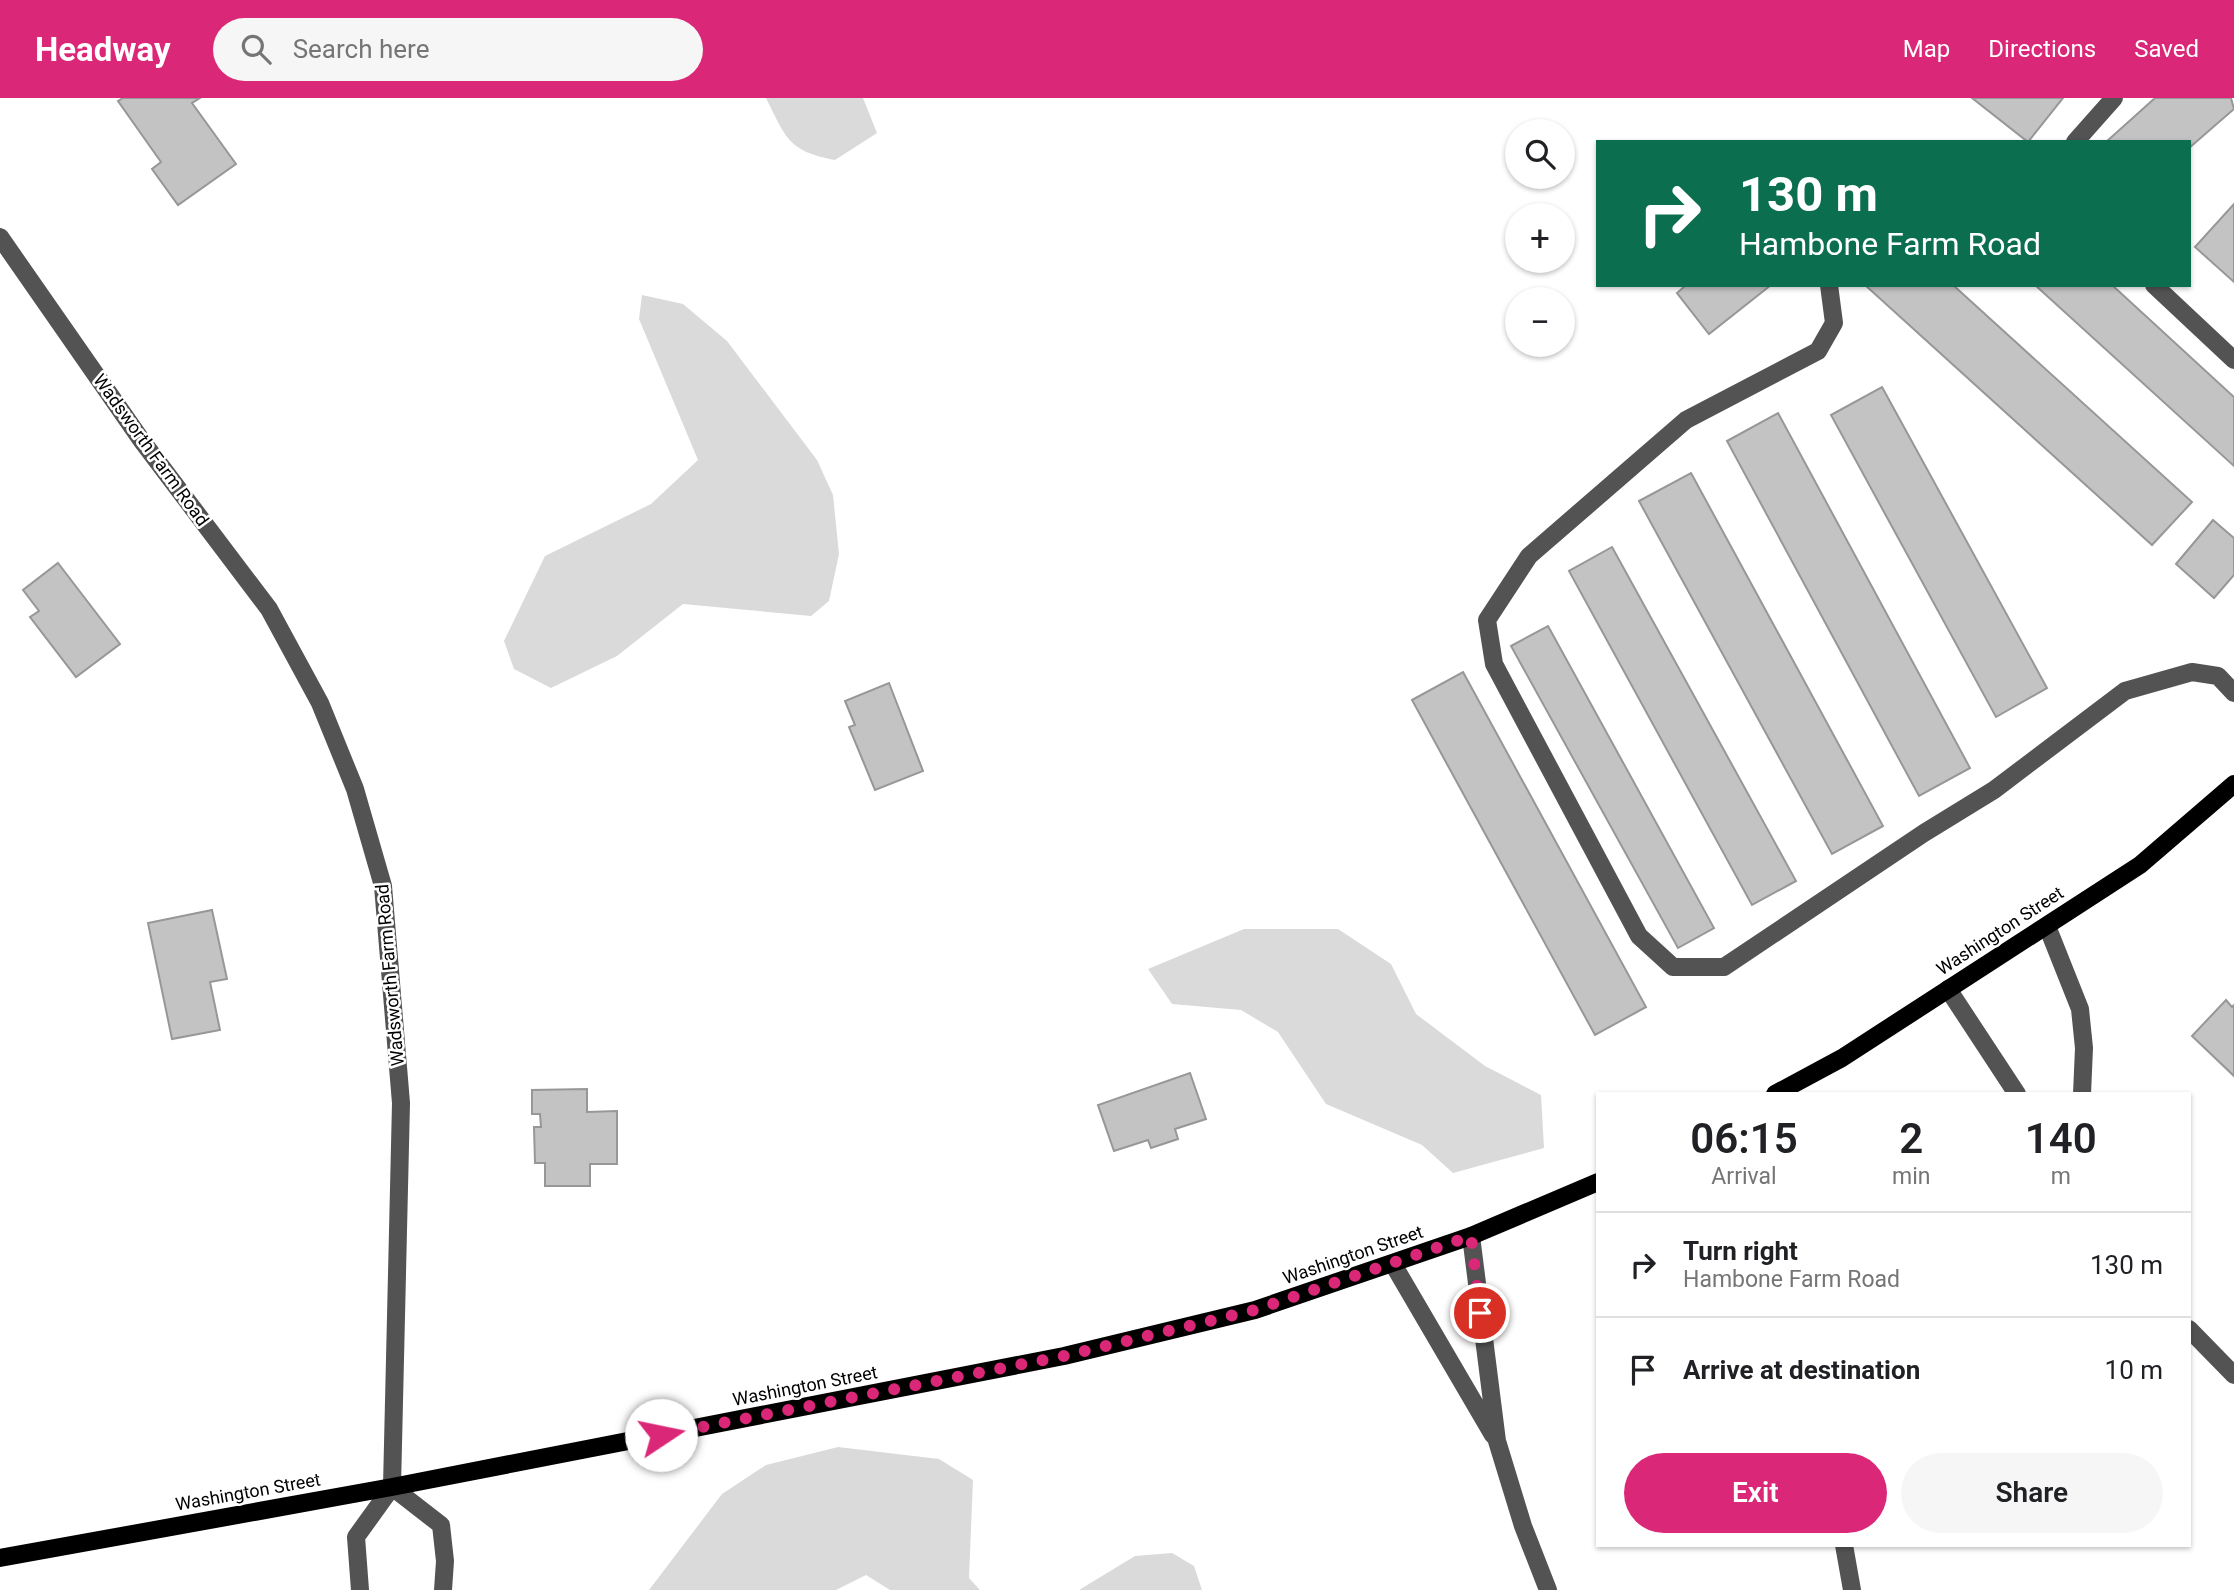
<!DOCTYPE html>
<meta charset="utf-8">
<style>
:root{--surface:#fff;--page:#f6f6f6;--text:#202124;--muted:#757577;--line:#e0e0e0;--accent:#db2777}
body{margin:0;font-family:Roboto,sans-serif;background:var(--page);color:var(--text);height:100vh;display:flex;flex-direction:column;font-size:26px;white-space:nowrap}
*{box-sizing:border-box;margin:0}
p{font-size:23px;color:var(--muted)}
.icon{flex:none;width:38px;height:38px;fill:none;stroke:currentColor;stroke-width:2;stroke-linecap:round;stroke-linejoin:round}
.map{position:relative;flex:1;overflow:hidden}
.details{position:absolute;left:1596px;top:994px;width:595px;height:455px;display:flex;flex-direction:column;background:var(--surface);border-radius:0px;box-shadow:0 2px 5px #0004}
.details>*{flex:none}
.top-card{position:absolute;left:1596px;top:42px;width:595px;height:147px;border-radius:0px;box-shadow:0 2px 5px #0004;background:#0b6e4f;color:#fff;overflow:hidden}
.tools{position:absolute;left:1505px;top:21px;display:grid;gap:14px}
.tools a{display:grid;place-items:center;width:70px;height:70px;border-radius:50%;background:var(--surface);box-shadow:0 2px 5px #0004;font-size:35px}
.pin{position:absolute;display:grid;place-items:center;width:60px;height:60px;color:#fff;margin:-30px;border:4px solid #fff;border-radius:50%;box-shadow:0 2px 7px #0007}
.me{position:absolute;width:77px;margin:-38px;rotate:79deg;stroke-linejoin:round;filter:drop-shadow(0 0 5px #0008)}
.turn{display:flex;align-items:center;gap:24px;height:147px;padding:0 28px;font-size:32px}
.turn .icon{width:91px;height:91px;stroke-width:2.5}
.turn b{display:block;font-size:49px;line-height:60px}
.eta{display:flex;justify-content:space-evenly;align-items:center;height:119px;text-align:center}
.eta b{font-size:42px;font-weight:600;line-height:49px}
.cta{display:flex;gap:14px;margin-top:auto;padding:14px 28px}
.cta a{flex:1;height:80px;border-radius:42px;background:var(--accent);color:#fff;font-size:28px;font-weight:600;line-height:80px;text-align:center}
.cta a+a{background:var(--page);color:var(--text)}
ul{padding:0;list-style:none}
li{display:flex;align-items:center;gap:21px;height:105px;padding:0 28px;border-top:2px solid var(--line)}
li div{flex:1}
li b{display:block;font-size:26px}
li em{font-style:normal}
header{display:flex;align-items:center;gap:42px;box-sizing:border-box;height:98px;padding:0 35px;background:var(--accent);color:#fff}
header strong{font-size:33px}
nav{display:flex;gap:38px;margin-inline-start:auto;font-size:24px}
.search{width:490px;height:63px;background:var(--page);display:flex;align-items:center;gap:18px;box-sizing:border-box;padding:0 24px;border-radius:38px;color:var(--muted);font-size:26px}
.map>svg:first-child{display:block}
.green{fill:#dadada}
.building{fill:#c3c3c3;stroke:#979797;stroke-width:2}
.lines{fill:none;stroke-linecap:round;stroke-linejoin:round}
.minor{stroke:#535353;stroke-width:18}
.major{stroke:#000;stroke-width:18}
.route{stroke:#db2777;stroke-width:12;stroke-dasharray:0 21.6}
.labels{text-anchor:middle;stroke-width:5;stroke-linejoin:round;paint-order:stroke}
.street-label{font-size:18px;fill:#000;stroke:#fff}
</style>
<header>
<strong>Headway</strong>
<div class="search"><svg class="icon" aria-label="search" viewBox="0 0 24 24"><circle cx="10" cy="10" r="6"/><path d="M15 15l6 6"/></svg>Search here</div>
<nav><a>Map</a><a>Directions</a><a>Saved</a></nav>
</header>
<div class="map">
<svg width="2234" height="1492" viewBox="0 0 2234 1492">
<rect width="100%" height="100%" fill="#fff"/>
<path class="green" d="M766 0H863L877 35 835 62C788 53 786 40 766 0Z
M642 197 683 206 727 243 817 362 833 397 839 456 829 503 811 518 683 506 617 558 551 590 514 571 504 543 545 458 651 406 698 362 639 221Z
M1244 831H1338L1391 866 1416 916 1485 968 1541 997 1544 1050 1453 1075 1422 1047 1326 1006 1278 934 1241 912 1172 906 1148 871Z
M838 1349 939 1361 973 1382 969 1480 980 1492H890L866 1477 836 1492H649L722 1396 766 1367Z
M1172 1455 1194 1468 1202 1492H1079L1135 1458Z"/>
<path class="building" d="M123 0H200L192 5 236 66 178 107 152 71 161 64 118 3Z
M1972 0H2063L2028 44Z
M2155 0H2231L2234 11 2189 50V44H2106Z
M2234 106V184L2195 149Z
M1686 187H1771L1709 236 1677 195Z
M1865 187H1953L2192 404 2152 447Z
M2035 187H2112L2234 299V368Z
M1882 289 2047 590 1996 619 1831 317Z
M1778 315 1970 670 1919 698 1727 343Z
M1691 375 1883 728 1832 756 1639 403Z
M2213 422 2234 440V477L2214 500 2176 466Z
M1612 449 1796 783 1752 807 1569 473Z
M58 465 120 546 76 579 30 519 39 513 23 492Z
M1548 528 1714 830 1678 850 1511 548Z
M1463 574 1646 909 1595 937 1412 602Z
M889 585 923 673 875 692 849 629 855 627 845 603Z
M212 812 227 881 210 884 220 932 172 941 148 825Z
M2226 902 2232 909 2234 907V978L2192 938Z
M1190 975 1206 1021 1175 1031 1178 1041 1151 1050 1148 1042 1114 1053 1098 1007Z
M587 991V1014L617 1013V1066H590V1088H545V1065H535L534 1029H541L540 1016H532V992Z"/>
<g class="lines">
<path class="minor" d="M2075 44 2114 0
M0 139 142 343 269 511 320 605 355 691 383 788 401 1005 392 1389
M1829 187 1834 225 1818 253 1686 322 1529 458 1487 522 1494 566 1639 838 1673 869H1724L1924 735 1994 692 2125 593 2192 574 2218 578 2234 595
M2154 187 2234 262
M2047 828 2080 911 2084 950 2082 996
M1948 891 2017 996
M1471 1138 1497 1343 1523 1428 1548 1492
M1393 1166 1493 1337
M2189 1231 2234 1277
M392 1389 441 1427 445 1463 443 1492
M1844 1447 1852 1492
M360 1492 356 1439 392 1389"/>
<path class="major" d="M1775 996 1842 960 2140 767 2234 686
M0 1460 392 1389 1064 1258 1255 1212 1471 1138 1598 1084"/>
</g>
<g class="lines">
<path class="route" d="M661 1337 1064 1258 1255 1212 1471 1138 1480 1215"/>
</g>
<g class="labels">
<g class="street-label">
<text transform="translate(151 352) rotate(54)" y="6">Wadsworth Farm Road</text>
<text transform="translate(2000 833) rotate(-33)" y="6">Washington Street</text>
<text transform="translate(390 877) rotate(-95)" y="6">Wadsworth Farm Road</text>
<text transform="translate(1353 1157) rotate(-19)" y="6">Washington Street</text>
<text transform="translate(805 1288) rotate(-11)" y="6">Washington Street</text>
<text transform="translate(248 1394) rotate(-10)" y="6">Washington Street</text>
</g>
</g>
</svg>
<div class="tools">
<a><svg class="icon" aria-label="search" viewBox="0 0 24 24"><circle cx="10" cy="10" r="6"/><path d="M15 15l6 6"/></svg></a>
<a>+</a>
<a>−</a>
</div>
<div class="pin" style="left:1480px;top:1215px;background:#d93025"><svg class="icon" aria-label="arrive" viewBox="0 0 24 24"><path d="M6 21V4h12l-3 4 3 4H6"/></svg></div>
<svg class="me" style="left:661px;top:1337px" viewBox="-20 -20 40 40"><circle r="19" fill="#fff"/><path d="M0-13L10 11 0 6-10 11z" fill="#db2777"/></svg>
<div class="top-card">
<div class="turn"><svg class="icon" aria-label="right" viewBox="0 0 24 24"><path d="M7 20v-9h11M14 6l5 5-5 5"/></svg><div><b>130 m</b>Hambone Farm Road</div></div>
</div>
<section class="details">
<div class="eta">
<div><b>06:15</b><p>Arrival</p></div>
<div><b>2</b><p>min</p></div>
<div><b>140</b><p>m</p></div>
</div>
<ul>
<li><svg class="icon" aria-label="right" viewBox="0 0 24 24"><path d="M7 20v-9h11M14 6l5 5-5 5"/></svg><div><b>Turn right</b><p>Hambone Farm Road</p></div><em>130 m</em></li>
<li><svg class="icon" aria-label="arrive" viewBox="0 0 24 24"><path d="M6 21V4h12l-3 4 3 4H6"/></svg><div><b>Arrive at destination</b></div><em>10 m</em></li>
</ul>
<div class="cta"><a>Exit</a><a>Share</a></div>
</section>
</div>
